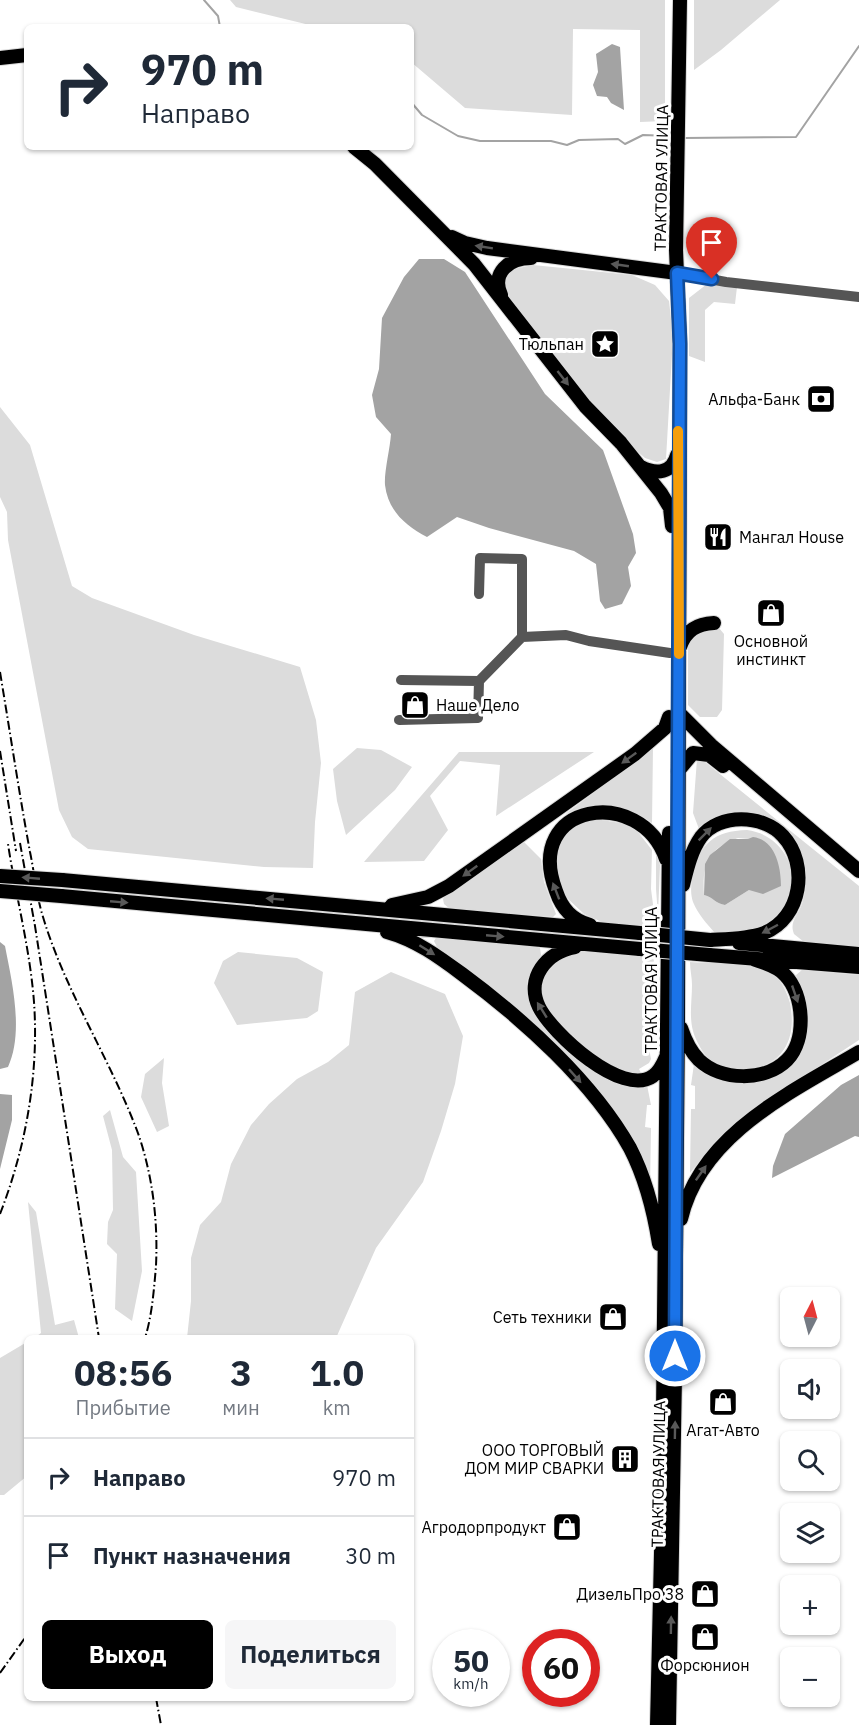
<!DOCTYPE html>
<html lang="ru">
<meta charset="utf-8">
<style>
:root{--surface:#fff;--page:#f6f6f7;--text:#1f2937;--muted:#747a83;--line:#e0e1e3;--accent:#000}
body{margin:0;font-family:"IBM Plex Sans",sans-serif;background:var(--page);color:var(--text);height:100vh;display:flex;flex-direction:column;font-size:22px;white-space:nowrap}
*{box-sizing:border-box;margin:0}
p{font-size:20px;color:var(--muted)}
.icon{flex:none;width:33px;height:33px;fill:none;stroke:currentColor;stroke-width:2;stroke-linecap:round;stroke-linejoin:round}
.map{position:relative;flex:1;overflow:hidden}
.details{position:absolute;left:24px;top:1335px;width:390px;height:366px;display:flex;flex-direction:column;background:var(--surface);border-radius:9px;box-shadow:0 2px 4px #0004}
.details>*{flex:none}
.top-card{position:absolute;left:24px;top:24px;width:390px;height:126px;border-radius:9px;box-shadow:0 2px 4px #0004;background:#fff;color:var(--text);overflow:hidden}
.needle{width:39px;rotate:6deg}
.fabs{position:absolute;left:780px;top:1287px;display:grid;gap:12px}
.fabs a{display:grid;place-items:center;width:60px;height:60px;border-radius:9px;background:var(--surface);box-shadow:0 2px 4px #0004;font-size:30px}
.speed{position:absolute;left:432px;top:1629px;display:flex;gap:12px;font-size:30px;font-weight:700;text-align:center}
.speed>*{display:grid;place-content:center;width:78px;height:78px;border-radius:50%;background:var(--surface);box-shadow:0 2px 4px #0004;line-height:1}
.speed small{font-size:15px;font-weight:400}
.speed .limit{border:9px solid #d22;background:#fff;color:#111}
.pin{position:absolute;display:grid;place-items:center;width:51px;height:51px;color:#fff;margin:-62px -26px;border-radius:50% 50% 50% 0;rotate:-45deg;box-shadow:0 0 6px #0007}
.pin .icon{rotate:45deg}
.me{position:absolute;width:66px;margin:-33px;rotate:0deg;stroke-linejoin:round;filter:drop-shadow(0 0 4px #0008)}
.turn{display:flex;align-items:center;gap:21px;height:126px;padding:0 18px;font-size:27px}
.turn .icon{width:78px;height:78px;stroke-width:2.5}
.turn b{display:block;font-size:42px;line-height:51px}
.eta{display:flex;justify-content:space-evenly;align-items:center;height:102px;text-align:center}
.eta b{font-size:36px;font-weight:700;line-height:42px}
.primary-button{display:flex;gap:12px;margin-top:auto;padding:12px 18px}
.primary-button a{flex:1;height:69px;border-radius:9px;background:var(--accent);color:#fff;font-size:24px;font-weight:700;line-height:69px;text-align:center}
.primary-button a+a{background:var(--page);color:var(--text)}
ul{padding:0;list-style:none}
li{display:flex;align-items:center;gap:18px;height:78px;padding:0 18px;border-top:2px solid var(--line)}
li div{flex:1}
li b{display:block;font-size:22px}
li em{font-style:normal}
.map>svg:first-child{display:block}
.green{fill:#dcdcdc;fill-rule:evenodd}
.water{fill:#a3a3a3}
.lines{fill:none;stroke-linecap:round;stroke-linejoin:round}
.stream{stroke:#a3a3a3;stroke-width:2}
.major-casing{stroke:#dbdbdb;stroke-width:16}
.minor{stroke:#555;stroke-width:10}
.major{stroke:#000;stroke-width:14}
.rail{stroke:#000;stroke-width:2;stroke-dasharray:9 3 1.5 3;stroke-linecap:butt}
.major-bridge-casing{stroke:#dbdbdb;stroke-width:16;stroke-linecap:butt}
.major-bridge{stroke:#000;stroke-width:14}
.oneway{fill:#595959}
.route-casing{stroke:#114b97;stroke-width:15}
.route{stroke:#1a73e8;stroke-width:10}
.slow{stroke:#f59e0b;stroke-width:10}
.labels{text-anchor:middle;stroke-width:6;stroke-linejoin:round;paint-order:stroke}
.street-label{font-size:16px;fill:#000;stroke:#fff}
.poi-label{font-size:16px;fill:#000;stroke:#fff;text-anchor:end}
</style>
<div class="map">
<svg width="859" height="1725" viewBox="0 0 859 1725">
<rect width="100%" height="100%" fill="#fff"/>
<path class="green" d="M230 0H665V121L640 122V30L573 29 572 115 465 108 411 62V27H318L236 7Z
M694 0H780L721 50 694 70Z
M533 265 632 275 655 285 669 301 673 337 666 459 657 462 645 458 585 406 507 296 504 280 514 269Z
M707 284 737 287 735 304 714 302 705 310V362L689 356V298Z
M0 407 30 445 72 586 92 598 194 635 300 667 316 720 321 763 315 822 313 868 264 867 88 849 72 837 59 810 8 540 7 512 0 497Z
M701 628H719L724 634 722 710 717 717H700L688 705V639Z
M357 748 381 750 412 767 395 790 346 835 337 801 333 769Z
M653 748 652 823C626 803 593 799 564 815Z
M459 752H594L496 816 500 765 460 761 430 796 448 830 424 861 364 862Z
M697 759 705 762 859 886V948L810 944 804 942 794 934C789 922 798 915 802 904 806 891 809 871 802 858 796 845 782 833 773 822L699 829 693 813Z
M595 819 627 824 638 832 652 850 651 889 655 920 642 927 604 923 584 914 566 897 555 867 558 846 570 828Z
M747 830C792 836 809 891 773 921 758 934 733 932 715 933 707 924 698 914 693 902 690 893 691 884 693 875 700 843 714 831 747 830ZM738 838 748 839 749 890 725 905C716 904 713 897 704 895 702 864 708 848 738 838Z
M523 841 541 859 544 882 556 914 553 917 450 909 444 904 443 899 446 894Z
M656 852 660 865 658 915 656 889Z
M441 936 534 946 540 948 541 955 527 981 528 997 532 1008 540 1020 619 1083 628 1086 647 1085 651 1105H647L645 1127 651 1128 650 1188 608 1110 439 951 434 941 436 938Z
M583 951 654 958 647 1038 651 1059 649 1063 639 1069 641 1073C630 1074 620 1071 610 1066 590 1056 540 1014 538 990 538 979 548 966 558 961 566 956 573 952 583 951Z
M238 952 297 958 323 972 318 1011 307 1018 237 1025 214 983 223 961Z
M690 962C712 964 753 961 771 972 781 979 787 992 790 1003 798 1042 780 1071 738 1069 728 1068 716 1066 708 1058 702 1052 695 1039 693 1031 689 1016 692 1000 692 985 692 977 690 970 690 962Z
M802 970 859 975V1040L747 1114 707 1152 690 1173 691 1109H695V1086L691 1085 694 1064 711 1076 732 1082 786 1067 801 999 796 975Z
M391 972 445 994 463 1036 455 1084 441 1131 423 1182 376 1248 336 1338H187L191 1301V1258L200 1225 221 1202 231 1164 251 1125 269 1104 297 1079 328 1062 349 1045 355 992Z
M164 1058 162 1083 169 1126 157 1132 141 1097 145 1074Z
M110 1110 123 1157 136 1172 142 1271 132 1321 115 1309 117 1254 107 1244 108 1222 113 1210 112 1150 103 1116Z
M28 1202 36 1212 55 1325 74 1320 79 1338H34L41 1333Z
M27 1342V1476L4 1495H0V1358Z"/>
<path class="water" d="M612 44 620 47 624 110 611 103 607 97 597 96 593 85 598 72 596 54Z
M419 259H444L465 272 545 394 603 450 633 534 636 553 628 567 631 586 622 604 605 609 600 601 596 564 574 551 489 528 457 517 427 537C406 526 388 511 385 485 384 472 390 449 391 434L376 417 372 395 379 369 382 318 404 277Z
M753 837C776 840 781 868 781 886L763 894 749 890 725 905C716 904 713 897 704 895L705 864 710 855 730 839H748Z
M0 938V942L5 946C12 982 24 1032 8 1067L0 1069Z
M859 1075V1137L855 1136 772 1178 773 1166 785 1134 841 1085Z
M0 1094 12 1095V1120L0 1169Z"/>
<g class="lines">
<path class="stream" d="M204 0 218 16 220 27
M411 102 422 115 458 136 480 141H551L567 145 579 140 618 139 625 144 643 135 671 136
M684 138 796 137 859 46"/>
<g class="major-casing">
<path id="major" d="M0 58 27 55
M354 147 375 164 474 264 585 406 621 443 661 493 670 508 672 526
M452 237 465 243 487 248 677 273
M501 295C491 273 509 258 531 258
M641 467C657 475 672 473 677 455
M680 647C686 630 697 624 714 623
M678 712 711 745 859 871
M678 771 693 753 709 755 723 766
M62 880 640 933
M683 885C687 869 691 851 701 837 719 813 763 814 783 836 809 864 802 918 764 933 747 939 727 939 710 940
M61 896 640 949
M392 905 428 897 449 886 635 754 665 728 669 717
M590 925C572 920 562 909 556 891 522 802 641 785 666 859
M387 932C416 940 439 957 462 974 523 1019 593 1082 630 1148 645 1177 654 1212 659 1244
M739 943 859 954
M575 947C547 952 525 978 539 1007 552 1033 622 1098 653 1076 659 1072 663 1064 666 1057
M709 955 859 967
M681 1028C685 1040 690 1051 699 1060 721 1081 765 1082 787 1060 807 1040 804 994 785 975 777 966 764 963 753 959
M681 1219C700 1135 791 1092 859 1052
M657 1725 662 1510 669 833
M669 1725 675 1376 678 1021 680 344 676 250 680 0"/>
</g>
<path class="minor" d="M677 273 726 282 859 297
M479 594 480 558 522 559V637
M401 680 479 681
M399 720 478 718 479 681 522 637 566 635 589 641 670 653"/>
<use href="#major" class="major"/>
<path class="rail" d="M0 672C10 732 19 792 30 852 34 871 36 891 41 910 63 989 111 1059 139 1136 153 1178 158 1222 156 1266 154 1289 152 1316 145 1338
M0 751 16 851
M20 843 35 926 99 1338
M0 1214C26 1147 39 1074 34 1002 30 949 16 897 8 844
M0 1673 27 1635
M156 1698 161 1725"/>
<g class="major-bridge-casing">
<path id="major-bridge" d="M0 876 62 880
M0 891 61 896
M640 933 710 940
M640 949 709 955"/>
</g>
<use href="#major-bridge" class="major-bridge"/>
</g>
<defs><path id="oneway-solid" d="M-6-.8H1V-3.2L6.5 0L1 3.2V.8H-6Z" transform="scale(1.5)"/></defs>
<g class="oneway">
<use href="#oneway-solid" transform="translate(484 247) rotate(-171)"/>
<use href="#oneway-solid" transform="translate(620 265) rotate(-172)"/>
<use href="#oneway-solid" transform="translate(563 378) rotate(52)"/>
<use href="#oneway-solid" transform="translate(629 758) rotate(144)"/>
<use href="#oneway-solid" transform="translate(705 834) rotate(-45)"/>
<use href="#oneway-solid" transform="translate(470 871) rotate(144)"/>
<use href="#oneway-solid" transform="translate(31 878) rotate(-175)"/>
<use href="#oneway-solid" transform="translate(556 891) rotate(-111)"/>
<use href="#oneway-solid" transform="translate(275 899) rotate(-175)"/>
<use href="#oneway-solid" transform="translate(119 902) rotate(5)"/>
<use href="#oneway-solid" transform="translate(770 929) rotate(152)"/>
<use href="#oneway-solid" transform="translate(495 936) rotate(5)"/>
<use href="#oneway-solid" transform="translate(427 950) rotate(32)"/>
<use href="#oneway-solid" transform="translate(795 994) rotate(71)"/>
<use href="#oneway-solid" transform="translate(542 1010) rotate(-122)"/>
<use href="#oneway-solid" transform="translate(575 1076) rotate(48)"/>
<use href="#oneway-solid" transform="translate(701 1173) rotate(-55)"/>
<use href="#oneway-solid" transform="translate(675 1430) rotate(-89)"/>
<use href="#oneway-solid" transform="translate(671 1625) rotate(-89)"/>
</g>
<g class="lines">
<g class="route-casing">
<path id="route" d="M675 1356 680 344 677 273 712 279"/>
</g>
<use href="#route" class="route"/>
<path class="slow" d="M678 431 679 654"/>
</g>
<defs>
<g id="sight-square" transform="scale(1.5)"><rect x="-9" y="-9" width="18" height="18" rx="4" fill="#000" stroke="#fff"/><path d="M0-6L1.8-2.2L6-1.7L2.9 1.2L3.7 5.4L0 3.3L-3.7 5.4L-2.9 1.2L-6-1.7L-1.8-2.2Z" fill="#fff"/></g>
<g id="bank-square" transform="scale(1.5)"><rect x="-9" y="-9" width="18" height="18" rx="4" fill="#000" stroke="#fff"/><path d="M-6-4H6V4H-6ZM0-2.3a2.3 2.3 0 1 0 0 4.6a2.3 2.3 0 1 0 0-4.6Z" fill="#fff"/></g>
<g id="restaurant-square" transform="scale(1.5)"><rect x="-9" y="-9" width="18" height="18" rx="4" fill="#000" stroke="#fff"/><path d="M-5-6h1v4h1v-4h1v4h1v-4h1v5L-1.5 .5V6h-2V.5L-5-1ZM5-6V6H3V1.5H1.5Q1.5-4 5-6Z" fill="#fff"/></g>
<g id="shop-square" transform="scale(1.5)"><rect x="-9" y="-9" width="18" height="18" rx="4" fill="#000" stroke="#fff"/><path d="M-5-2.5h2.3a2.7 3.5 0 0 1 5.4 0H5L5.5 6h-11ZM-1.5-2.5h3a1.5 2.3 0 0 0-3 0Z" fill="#fff"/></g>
<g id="building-square" transform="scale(1.5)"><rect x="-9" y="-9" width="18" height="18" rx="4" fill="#000" stroke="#fff"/><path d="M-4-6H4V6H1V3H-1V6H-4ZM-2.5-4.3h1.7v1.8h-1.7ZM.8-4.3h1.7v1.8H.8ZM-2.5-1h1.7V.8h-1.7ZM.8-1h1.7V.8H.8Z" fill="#fff"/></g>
</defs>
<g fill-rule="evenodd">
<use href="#sight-square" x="605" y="344"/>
<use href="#bank-square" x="821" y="399"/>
<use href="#restaurant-square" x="718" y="537"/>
<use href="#shop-square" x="771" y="613"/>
<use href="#shop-square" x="415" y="705"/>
<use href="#shop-square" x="613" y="1317"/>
<use href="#shop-square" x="723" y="1402"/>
<use href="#building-square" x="625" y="1459"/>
<use href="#shop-square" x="567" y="1527"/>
<use href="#shop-square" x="705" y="1594"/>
<use href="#shop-square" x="705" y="1637"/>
</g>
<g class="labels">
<g class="street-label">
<text transform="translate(661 178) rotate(-89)" y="6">ТРАКТОВАЯ УЛИЦА</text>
<text transform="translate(651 980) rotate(-90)" y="6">ТРАКТОВАЯ УЛИЦА</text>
<text transform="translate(658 1474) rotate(-89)" y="6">ТРАКТОВАЯ УЛИЦА</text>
</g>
<g class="poi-label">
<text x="584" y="350">Тюльпан</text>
<text x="800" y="405">Альфа-Банк</text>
<text x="739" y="543" text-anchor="start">Мангал House</text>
<text x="771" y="647" text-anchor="middle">Основной<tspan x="771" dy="18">инстинкт</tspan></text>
<text x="436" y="711" text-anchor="start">Наше Дело</text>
<text x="592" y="1323">Сеть техники</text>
<text x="723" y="1436" text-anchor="middle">Агат-Авто</text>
<text x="604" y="1456">ООО ТОРГОВЫЙ<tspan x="604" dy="18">ДОМ МИР СВАРКИ</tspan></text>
<text x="546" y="1533">Агродорпродукт</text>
<text x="684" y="1600">ДизельПро 38</text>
<text x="705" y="1671" text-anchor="middle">Форсюнион</text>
</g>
</g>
</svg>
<div class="fabs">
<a><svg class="needle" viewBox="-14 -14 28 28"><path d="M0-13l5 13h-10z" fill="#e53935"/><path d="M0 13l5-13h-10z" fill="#747a83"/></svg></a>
<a><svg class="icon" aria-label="sound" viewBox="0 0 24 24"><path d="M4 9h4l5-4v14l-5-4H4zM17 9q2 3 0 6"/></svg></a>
<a><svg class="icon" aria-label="search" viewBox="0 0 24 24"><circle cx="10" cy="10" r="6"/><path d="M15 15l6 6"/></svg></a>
<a><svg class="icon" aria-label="layers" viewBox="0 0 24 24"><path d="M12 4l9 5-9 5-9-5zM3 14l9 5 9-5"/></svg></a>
<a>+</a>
<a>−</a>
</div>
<div class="speed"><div>50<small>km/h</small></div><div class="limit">60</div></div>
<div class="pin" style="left:712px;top:279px;background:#d93025"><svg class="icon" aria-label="arrive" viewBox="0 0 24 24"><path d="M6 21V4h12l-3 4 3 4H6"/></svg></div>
<svg class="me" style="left:675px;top:1356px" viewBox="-20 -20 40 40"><circle r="17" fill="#1a73e8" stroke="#fff" stroke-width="3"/><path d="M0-11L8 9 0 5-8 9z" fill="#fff"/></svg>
<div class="top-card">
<div class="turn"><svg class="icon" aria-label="right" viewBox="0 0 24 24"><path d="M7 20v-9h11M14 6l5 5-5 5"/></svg><div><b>970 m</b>Направо</div></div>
</div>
<section class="details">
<div class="eta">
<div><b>08:56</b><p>Прибытие</p></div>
<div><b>3</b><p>мин</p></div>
<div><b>1.0</b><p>km</p></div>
</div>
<ul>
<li><svg class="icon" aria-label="right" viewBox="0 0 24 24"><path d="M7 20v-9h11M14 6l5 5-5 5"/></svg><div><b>Направо</b></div><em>970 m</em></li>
<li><svg class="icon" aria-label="arrive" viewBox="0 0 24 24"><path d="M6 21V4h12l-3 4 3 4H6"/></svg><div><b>Пункт назначения</b></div><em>30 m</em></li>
</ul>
<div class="primary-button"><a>Выход</a><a>Поделиться</a></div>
</section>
</div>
